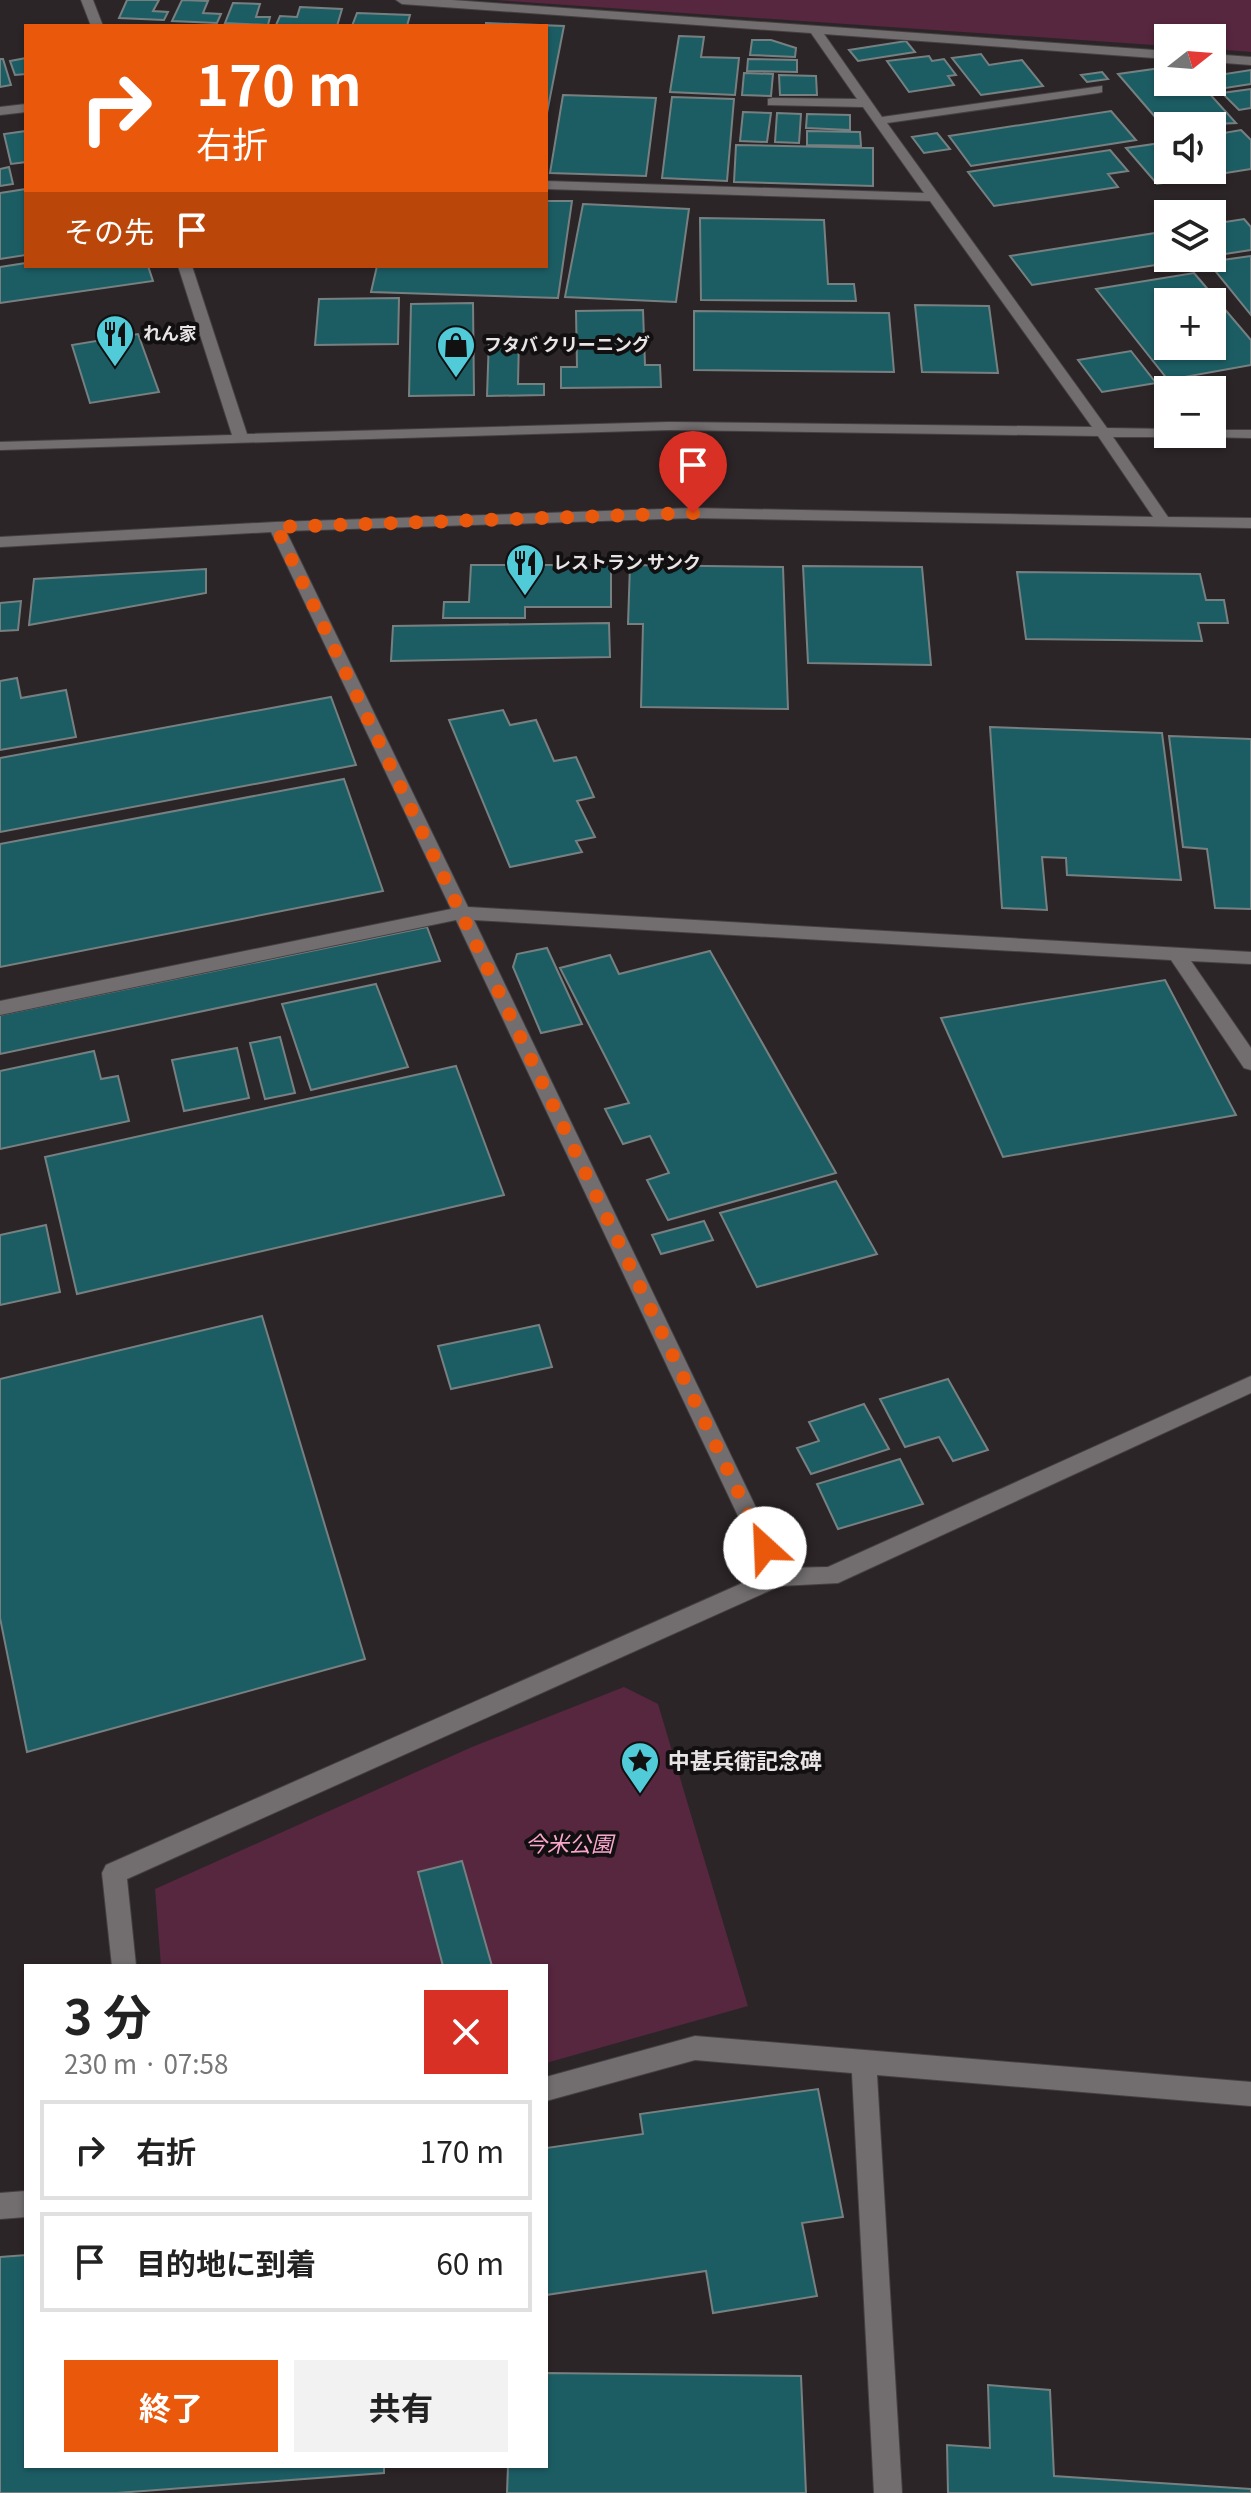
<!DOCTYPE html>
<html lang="ja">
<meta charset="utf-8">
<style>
:root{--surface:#fff;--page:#f2f2f2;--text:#222;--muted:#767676;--line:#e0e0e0;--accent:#ea580c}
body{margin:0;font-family:Georgia,"Noto Sans JP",serif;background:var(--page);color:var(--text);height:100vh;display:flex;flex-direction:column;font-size:30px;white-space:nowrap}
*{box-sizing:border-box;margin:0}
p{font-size:26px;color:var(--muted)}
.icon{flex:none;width:44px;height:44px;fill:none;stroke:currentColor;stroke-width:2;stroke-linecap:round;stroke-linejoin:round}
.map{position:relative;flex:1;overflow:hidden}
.drawer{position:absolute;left:24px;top:1964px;width:524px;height:504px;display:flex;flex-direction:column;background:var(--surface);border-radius:0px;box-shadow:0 2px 6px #0004}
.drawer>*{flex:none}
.banner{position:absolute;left:24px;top:24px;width:524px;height:244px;border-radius:0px;box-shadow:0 2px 6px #0004;background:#ea580c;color:#fff;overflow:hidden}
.needle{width:52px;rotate:73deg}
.controls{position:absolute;left:1154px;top:24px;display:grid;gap:16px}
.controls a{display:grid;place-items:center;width:72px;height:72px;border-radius:0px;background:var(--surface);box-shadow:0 2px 6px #0004;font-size:40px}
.pin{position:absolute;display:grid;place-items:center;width:68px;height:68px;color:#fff;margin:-82px -34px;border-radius:50% 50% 50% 0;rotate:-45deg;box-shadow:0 0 8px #0007}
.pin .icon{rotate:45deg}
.me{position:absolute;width:88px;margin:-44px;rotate:335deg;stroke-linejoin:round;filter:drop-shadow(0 0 6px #0008)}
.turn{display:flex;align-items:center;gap:28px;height:168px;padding:0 40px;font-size:36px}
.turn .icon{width:104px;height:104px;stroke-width:2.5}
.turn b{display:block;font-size:56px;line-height:68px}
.then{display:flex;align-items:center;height:76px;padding:0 40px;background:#0003;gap:16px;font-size:30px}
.round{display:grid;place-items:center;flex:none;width:84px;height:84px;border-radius:0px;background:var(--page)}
.headline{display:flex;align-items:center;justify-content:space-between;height:136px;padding:0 40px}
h1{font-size:48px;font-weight:700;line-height:60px}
.action{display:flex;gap:16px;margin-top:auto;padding:16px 40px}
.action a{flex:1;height:92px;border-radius:0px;background:var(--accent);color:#fff;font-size:32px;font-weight:700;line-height:92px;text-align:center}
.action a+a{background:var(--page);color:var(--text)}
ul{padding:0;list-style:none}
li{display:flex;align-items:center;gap:24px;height:100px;margin:0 16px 12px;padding:0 24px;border:4px solid var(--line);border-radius:0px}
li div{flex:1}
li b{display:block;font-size:30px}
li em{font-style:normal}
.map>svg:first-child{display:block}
.green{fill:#57263f}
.building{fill:#1c5d64;stroke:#778081;stroke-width:2;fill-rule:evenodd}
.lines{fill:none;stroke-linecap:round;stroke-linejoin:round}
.minor-casing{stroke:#464042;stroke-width:2}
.minor{fill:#726e70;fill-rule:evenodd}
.route{stroke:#ea580c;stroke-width:14;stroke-dasharray:0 25.2}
.labels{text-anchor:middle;stroke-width:8;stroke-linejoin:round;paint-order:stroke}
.far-poi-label{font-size:18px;font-weight:bold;fill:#e8e3e5;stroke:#120f10;text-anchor:start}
.poi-label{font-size:22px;font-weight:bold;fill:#e8e3e5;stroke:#120f10;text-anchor:start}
.park-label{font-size:22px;font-style:italic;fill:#fba6cd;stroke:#120f10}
</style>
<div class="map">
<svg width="1251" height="2493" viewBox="0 0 1251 2493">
<rect width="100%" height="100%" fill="#2c2528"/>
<path class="green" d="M495 0H1251V52L1212 49V38H1168V46Z
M624 1687 658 1704 748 2006 546 2063V1966H161L155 1889 472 1747Z"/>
<path class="building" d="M127 0H159L153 11 168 12 164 20 119 18Z
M182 0 208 1 203 13 221 14 217 23 172 21Z
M233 3 260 4 256 17H270L268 25 225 23Z
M300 7 342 9 337 26 276 25 280 16 297 17Z
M357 13 410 15 407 26H352Z
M486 23 564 26 546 118V26H486Z
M679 36 704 37 701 57 739 58 735 95 670 92Z
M752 40H771L796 48 795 57 750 55Z
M906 41 915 52 858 61 849 50Z
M981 54 989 65 1022 60 1043 86 981 95 952 58Z
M929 56 932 61 944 59 956 75 948 76 954 85 909 92 887 61Z
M26 58V74L15 75 10 61Z
M0 59H3L11 85 0 87Z
M748 59 797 60V72L747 71Z
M1168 67V82H1199L1236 123 1168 126V132L1118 74Z
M1251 70V84L1219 89 1212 82V76Z
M1102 72 1108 79 1087 82 1081 75Z
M744 73 773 74 771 96 742 95Z
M779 75 816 76 817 95H780Z
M1251 89V108L1239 110 1222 93Z
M563 95 656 98 646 176 550 173Z
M672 97 734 99 727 181 662 178Z
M1111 111 1136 140 971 166 949 136Z
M743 112 771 113 767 142 740 141Z
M777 113 801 114 799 143 775 142Z
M807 114 850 115V130L806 128Z
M1241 130 1251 140V169L1157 184 1126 148 1168 142V170H1212V135Z
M26 131V162L11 164 4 134Z
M807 131 860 132 861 146 807 145Z
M937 133 950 149 924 153 912 137Z
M736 145 873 148V186L734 182Z
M1110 150 1128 171 1108 174 1118 187 994 206 968 172Z
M9 167 13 184 0 186V169Z
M26 189V255L0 259V193Z
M546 201H572L558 298 371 292 377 266H546Z
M583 204 689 209 676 302 565 297Z
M700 218 824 220 828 284H854L856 301 701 300Z
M1244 219 1251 227V250L1212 256V224Z
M1168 231V258H1199L1032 285 1010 256Z
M1251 256V315L1208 262Z
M26 263V266H148L153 281 0 303V267Z
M1194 273 1251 340V365L1168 380 1096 289ZM1168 302H1212V346H1168Z
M399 298 398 344 315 345 319 299Z
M473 303 474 395 409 396 411 304Z
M915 305 989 306 998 373 922 372Z
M643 310 645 365H660L661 387 561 388V367H577L576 311Z
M694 311 889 313 894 372 694 370Z
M138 334 159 392 90 403 72 345Z
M489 338H519L518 384H544V395L487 396Z
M1131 351 1156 383 1102 392 1078 360Z
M471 565H611V607H525V618H443L444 602H469Z
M630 565 783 567 788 709 641 707 643 624H628Z
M803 566 922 567 931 665 808 663Z
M206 569V593L29 625 34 579Z
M1017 572 1200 574 1206 600H1224L1228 623H1198L1202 641 1026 639Z
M21 601 18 630 0 631V603Z
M609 623 610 657 391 661 393 626Z
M17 678 21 698 66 690 76 737 0 750V681Z
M331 697 356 765 0 832V758Z
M503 710 510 725 536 720 554 761 576 757 594 797 577 801 595 837 576 841 582 852 510 867 449 720Z
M990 727 1162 733 1181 880 1067 875 1066 858 1042 857 1047 910 1002 908Z
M1169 736 1251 739V909L1215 908 1207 849 1183 847Z
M344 779 383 891 0 967V844Z
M427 927 440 961 0 1054V1015Z
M547 948 582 1024 541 1033 513 967 517 954Z
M710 951 836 1173 668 1220 647 1180 669 1173 650 1136 623 1144 605 1109 629 1103 560 968 610 955 619 974Z
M1165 980 1236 1115 1003 1157 941 1018Z
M376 984 408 1067 311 1090 282 1004Z
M280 1037 295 1093 265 1099 250 1043Z
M237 1048 249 1098 184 1111 172 1060Z
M94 1051 101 1079 118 1076 129 1121 0 1149V1071Z
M456 1066 504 1195 77 1294 45 1157Z
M836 1181 877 1254 757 1287 720 1213Z
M704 1221 713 1240 661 1254 652 1235Z
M46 1225 60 1292 0 1305V1235Z
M262 1316 365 1659 27 1752 0 1618V1379Z
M539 1325 552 1367 451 1389 438 1346Z
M948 1379 988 1450 953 1461 939 1437 905 1447 880 1399Z
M864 1404 889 1449 811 1474 797 1448 819 1441 809 1422Z
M900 1459 923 1504 838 1529 817 1484Z
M462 1861 492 1966H443L418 1872Z
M818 2089 843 2217 802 2223 817 2296 713 2313 706 2271 546 2295V2148L643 2134 640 2114Z
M26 2255V2466H384V2473L117 2493H0V2257Z
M546 2373 801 2376 806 2493H507L508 2466H546Z
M988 2385 1050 2390 1054 2476 1251 2489V2493H948L947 2445 990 2448Z"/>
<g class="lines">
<g class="minor-casing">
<path id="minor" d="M81 0H93L103 26H91Z
M396 0H452L1168 51V59L824 34 882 117 1102 86V92L1098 93 887 123 1107 428 1168 429V434H1175L1168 437H1113L1168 517 1251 518V528L693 518 286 531 468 907 1251 952V964L1191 961 1251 1048V1070L1244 1068 1171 960 474 920 785 1568 828 1567 1251 1376V1393L838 1583 780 1586 127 1879 136 1966H112L102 1873 106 1865 765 1573 456 920 0 1015V1001L451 909 271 532 0 547V537L276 522 693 508 1153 517 1098 436 669 430 0 450V442L232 435 178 266H192L247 434 669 422 1092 427 930 201 546 189V181L924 193 863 107 768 105V99L772 98 857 99 811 33 402 4Z
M1212 54 1251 57V65L1212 62Z
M26 104V112L0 115V107Z
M1212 430H1251V438L1207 437 1205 434H1212Z
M695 2036 1251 2082V2106L877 2075 902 2493H874L852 2073 695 2060 546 2101V2077Z
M26 2191V2217L0 2219V2193Z"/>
</g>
<use href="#minor" class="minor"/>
</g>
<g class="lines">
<path class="route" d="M693 513 276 527 765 1548"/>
</g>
<defs>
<g id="restaurant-pin" transform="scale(2)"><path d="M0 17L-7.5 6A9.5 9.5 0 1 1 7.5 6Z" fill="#52cbd9" stroke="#120f10"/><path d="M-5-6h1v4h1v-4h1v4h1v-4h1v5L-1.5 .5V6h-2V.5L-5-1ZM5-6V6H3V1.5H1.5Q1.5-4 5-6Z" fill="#111"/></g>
<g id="shop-pin" transform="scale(2)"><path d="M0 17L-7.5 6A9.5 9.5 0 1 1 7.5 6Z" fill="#52cbd9" stroke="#120f10"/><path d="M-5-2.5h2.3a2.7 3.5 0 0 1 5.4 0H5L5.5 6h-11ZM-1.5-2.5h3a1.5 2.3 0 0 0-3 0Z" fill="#111"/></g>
<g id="sight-pin" transform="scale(2)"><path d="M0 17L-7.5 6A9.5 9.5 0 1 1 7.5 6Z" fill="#52cbd9" stroke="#120f10"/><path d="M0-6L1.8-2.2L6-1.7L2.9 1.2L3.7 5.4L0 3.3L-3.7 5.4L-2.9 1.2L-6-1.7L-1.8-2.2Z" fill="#111"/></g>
</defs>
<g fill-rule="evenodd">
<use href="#restaurant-pin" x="115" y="334"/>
<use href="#shop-pin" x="456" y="345"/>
<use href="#restaurant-pin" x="525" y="563"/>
<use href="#sight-pin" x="640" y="1761"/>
</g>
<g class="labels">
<g class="far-poi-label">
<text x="143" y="340">れん家</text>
<text x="484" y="351">フタバ クリーニング</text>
<text x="553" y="569">レストラン サンク</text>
</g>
<g class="poi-label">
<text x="668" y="1769">中甚兵衛記念碑</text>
</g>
<g class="park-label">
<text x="569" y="1852">今米公園</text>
</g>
</g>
</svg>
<div class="controls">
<a><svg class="needle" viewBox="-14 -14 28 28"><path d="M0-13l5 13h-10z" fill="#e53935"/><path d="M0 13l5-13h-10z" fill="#767676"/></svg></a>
<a><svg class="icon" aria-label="sound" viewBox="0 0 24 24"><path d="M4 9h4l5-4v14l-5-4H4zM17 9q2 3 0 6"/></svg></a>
<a><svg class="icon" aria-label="layers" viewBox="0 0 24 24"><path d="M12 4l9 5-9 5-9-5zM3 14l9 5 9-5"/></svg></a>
<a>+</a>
<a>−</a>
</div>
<div class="pin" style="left:693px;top:513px;background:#d93025"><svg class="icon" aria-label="arrive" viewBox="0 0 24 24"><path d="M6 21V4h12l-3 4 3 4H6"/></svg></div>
<svg class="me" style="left:765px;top:1548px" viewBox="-20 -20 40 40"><circle r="19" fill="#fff"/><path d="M0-13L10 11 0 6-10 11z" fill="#ea580c"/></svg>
<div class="banner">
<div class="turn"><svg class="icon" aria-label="right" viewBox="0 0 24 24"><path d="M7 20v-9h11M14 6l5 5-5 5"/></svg><div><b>170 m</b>右折</div></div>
<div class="then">その先<svg class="icon" aria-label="arrive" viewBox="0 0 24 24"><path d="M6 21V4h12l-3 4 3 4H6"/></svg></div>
</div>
<section class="drawer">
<div class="headline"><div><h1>3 分</h1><p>230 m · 07:58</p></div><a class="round" style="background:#d93025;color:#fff"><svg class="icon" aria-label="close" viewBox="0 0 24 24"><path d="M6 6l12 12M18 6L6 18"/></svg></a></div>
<ul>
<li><svg class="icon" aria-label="right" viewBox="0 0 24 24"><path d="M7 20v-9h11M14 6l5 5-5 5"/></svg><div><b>右折</b></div><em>170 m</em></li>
<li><svg class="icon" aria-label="arrive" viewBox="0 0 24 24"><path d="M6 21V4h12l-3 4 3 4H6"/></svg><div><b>目的地に到着</b></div><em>60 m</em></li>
</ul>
<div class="action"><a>終了</a><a>共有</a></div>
</section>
</div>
